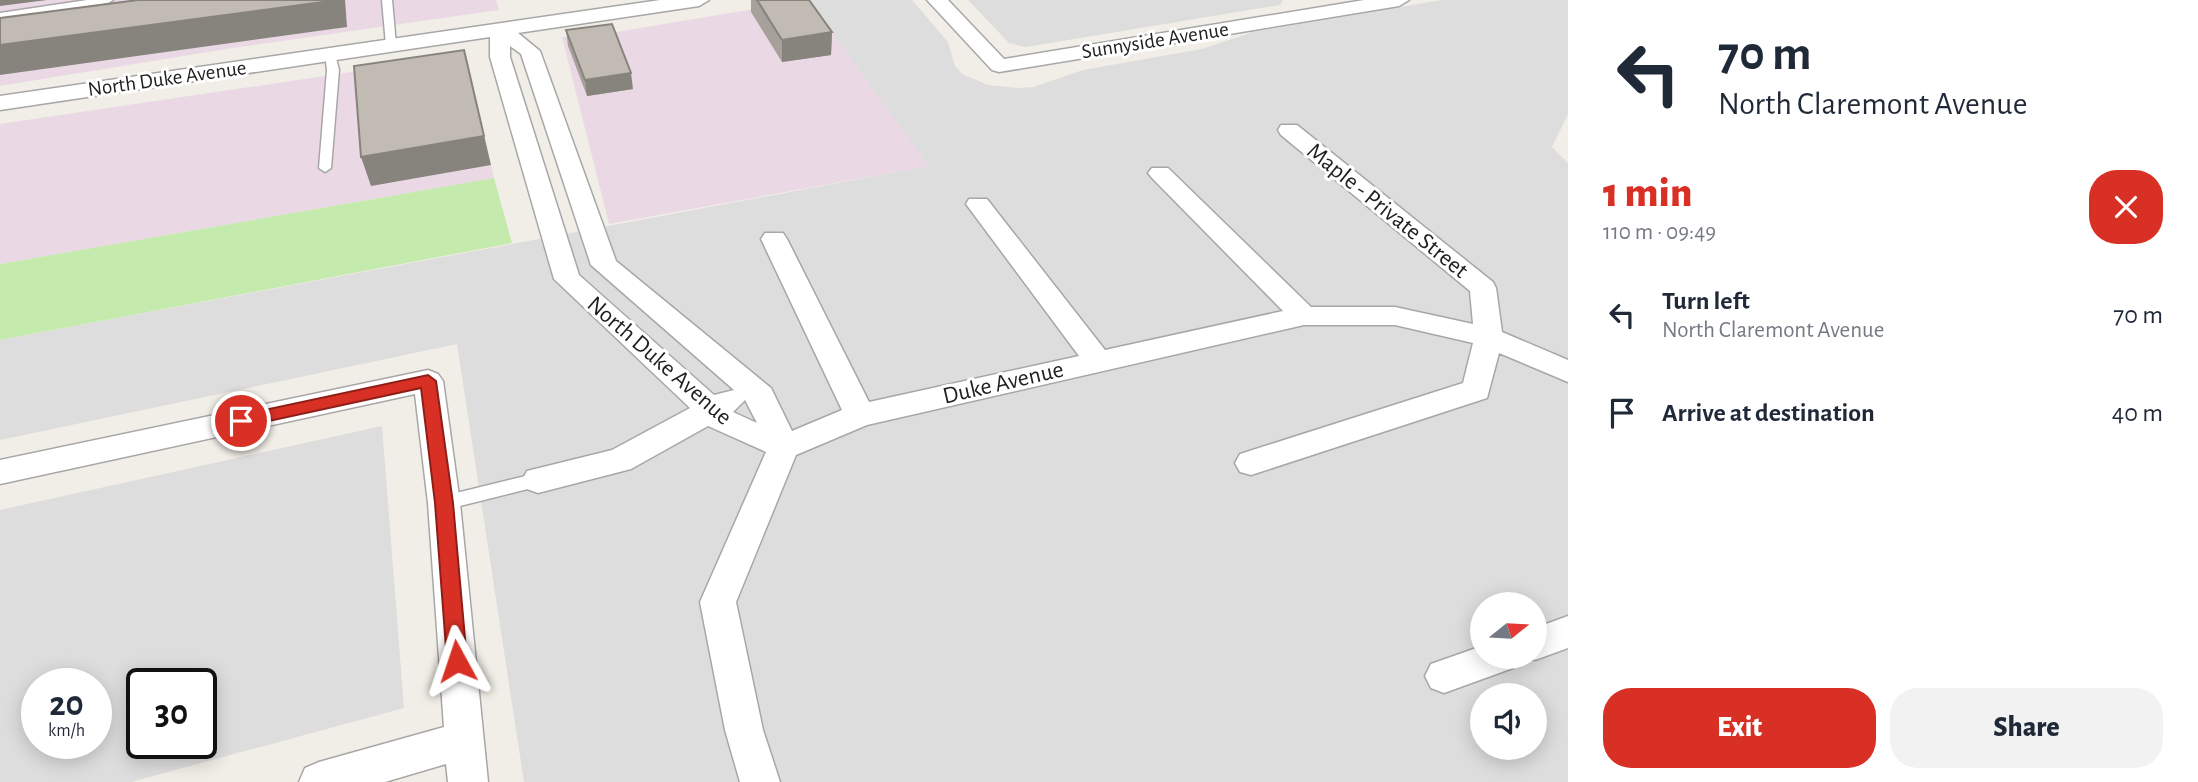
<!DOCTYPE html>
<meta charset="utf-8">
<style>
:root{--surface:#fff;--page:#f2f2f3;--text:#1f2937;--muted:#747a83;--accent:#d93025}
body{margin:0;font-family:"Alegreya Sans",sans-serif;background:var(--page);color:var(--text);height:100vh;display:flex;flex-direction:column;font-size:26px;white-space:nowrap}
*{box-sizing:border-box;margin:0}
p{font-size:23px;color:var(--muted)}
.icon{flex:none;width:38px;height:38px;fill:none;stroke:currentColor;stroke-width:2;stroke-linecap:round;stroke-linejoin:round}
.map{position:relative;flex:1;overflow:hidden}
.drawer{display:flex;flex-direction:column;background:var(--surface);width:630px}
.drawer>*{flex:none}
.guide{background:#fff;color:var(--text);overflow:hidden}
.needle{width:46px;rotate:72deg}
.buttons{position:absolute;left:1470px;top:592px;display:grid;gap:14px}
.buttons a{display:grid;place-items:center;width:77px;height:77px;border-radius:50%;background:var(--surface);box-shadow:0 4px 18px #0003;font-size:35px}
.speed{position:absolute;left:21px;top:668px;display:flex;gap:14px;font-size:35px;font-weight:700;text-align:center}
.speed>*{display:grid;place-content:center;width:91px;height:91px;border-radius:50%;background:var(--surface);box-shadow:0 4px 18px #0003;line-height:1}
.speed small{font-size:18px;font-weight:400}
.speed .limit{border:4px solid #111;border-radius:10px;background:#fff;color:#111}
.pin{position:absolute;display:grid;place-items:center;width:60px;height:60px;color:#fff;margin:-30px;border:4px solid #fff;border-radius:50%;box-shadow:0 2px 7px #0007}
.me{position:absolute;width:77px;margin:-38px;rotate:355deg;stroke-linejoin:round;filter:drop-shadow(0 0 5px #0008)}
.turn{display:flex;align-items:center;gap:24px;height:147px;padding:0 35px;font-size:32px}
.turn .icon{width:91px;height:91px;stroke-width:2.5}
.turn b{display:block;font-size:49px;line-height:60px}
.round{display:grid;place-items:center;flex:none;width:74px;height:74px;border-radius:28px;background:var(--page)}
.head{display:flex;align-items:center;justify-content:space-between;height:119px;padding:0 35px}
h1{font-size:42px;font-weight:800;line-height:52px;color:var(--accent)}
.primary-button{display:flex;gap:14px;margin-top:auto;padding:14px 35px}
.primary-button a{flex:1;height:80px;border-radius:28px;background:var(--accent);color:#fff;font-size:28px;font-weight:800;line-height:80px;text-align:center}
.primary-button a+a{background:var(--page);color:var(--text)}
ul{padding:0;list-style:none}
li{display:flex;align-items:center;gap:21px;height:98px;padding:0 35px}
li div{flex:1}
li b{display:block;font-size:26px}
li em{font-style:normal}
main{display:flex;flex:1;min-height:0}
.map>svg:first-child{display:block}
.residential{fill:#dedddd;fill-rule:evenodd}
.industrial{fill:#ead9e5}
.grass{fill:#c5eaad}
.lines{fill:none;stroke-linecap:round;stroke-linejoin:round}
.service-casing{stroke:#a7a7a7;stroke-width:3}
.minor-casing{stroke:#a7a7a7;stroke-width:3}
.service{fill:#fff;fill-rule:evenodd}
.minor{fill:#fff;fill-rule:evenodd}
.wall{fill:#a6a19a}
.shaded-wall{fill:#87837d}
.building{fill:#c1bbb3;stroke:#87837d;stroke-width:2}
.route{fill:#d93025;stroke:#8d1f18;stroke-width:2}
.labels{text-anchor:middle;stroke-width:6;stroke-linejoin:round;paint-order:stroke}
.far-street-label{font-size:21px;fill:#202020;stroke:#fff}
.street-label{font-size:24px;fill:#202020;stroke:#fff}
</style>
<main>
<div class="map">
<svg width="1568" height="782" viewBox="0 0 1568 782">
<rect width="100%" height="100%" fill="#f1eee7"/>
<path class="residential" d="M808 0H912L948 42 955 66 962 74 988 85 1018 88 1033 87 1083 70 1202 49 1253 32 1442 0H1568V114L1552 147 1568 163V782H524L457 344 0 440V340L928 166ZM1482 604H1535V656H1482ZM1482 695H1535V747H1482Z
M968 0H1283L1280 5 1026 47 1009 43Z
M382 426 404 708 131 782H0V510ZM37 684H96V744H37ZM142 684H201V744H142Z"/>
<path class="industrial" d="M0 0H496L499 10 226 49 0 86Z
M808 0 929 166 609 224 562 37 605 34Z
M466 55 494 178 0 264V124Z"/>
<path class="grass" d="M494 178 512 243 0 340V264Z"/>
<g class="lines">
<g class="service-casing">
<path id="service" d="M87 0H113L108 3 0 19V13Z
M382 0H392L396 45 391 48 386 45Z
M330 51 335 54 339 70 331 168 325 172 319 168 327 70 325 54Z
M538 473 544 475 547 480 544 485 444 510 438 508 435 503 438 498 444 496Z"/>
</g>
<g class="minor-casing">
<path id="minor" d="M660 0H709L699 6 518 33 540 51 616 261 771 388 792 431 842 410 761 239 765 233H783L787 239 869 402 1079 356 966 204 969 199H987L1105 350 1283 311 1152 178 1148 173 1152 168H1168L1311 307H1395L1473 324 1470 291 1281 135 1278 130 1281 125H1297L1493 282 1496 288 1502 332 1568 360V382L1499 353 1487 398 1251 475 1240 472 1235 463 1240 454 1463 383 1473 343 1395 325H1304L867 425 796 455 736 602 763 730 780 782H740L725 730 700 602 766 452 708 426 631 469 538 493 527 489 522 480 527 471 612 450 690 408 554 279 490 57V37L0 110V96ZM510 46 521 54 591 265 734 390 714 395 579 275 510 57ZM745 400 757 423 733 412Z
M927 0H948L1004 59 1364 0H1409L1399 6 999 72 992 70Z
M428 370 438 374 443 381 460 503 488 782H448L446 764 385 782H299L305 768 319 762 444 727 428 503 415 394 0 484V460Z
M1568 616V648L1535 660 1524 656H1535V628Z
M1482 646V656H1518L1513 668 1444 693 1431 688 1425 676 1431 664Z"/>
</g>
<use href="#service" class="service"/>
<use href="#minor" class="minor"/>
</g>
<path class="wall" d="M751 0H809L832 32 831 55 782 62 751 12Z
M566 30 633 89 587 96 568 46Z"/>
<path class="shaded-wall" d="M0 0H47L0 6Z
M338 0H345L347 27 0 75V45Z
M832 32 831 55 782 62V40Z
M464 50 491 165 371 186 361 157Z
M631 73 633 89 587 96 585 80Z"/>
<path class="building" d="M138 0H338L0 45V18Z
M757 0H809L832 32 782 40Z
M612 24 631 73 585 80 566 30Z
M464 50 484 136 361 157 354 66Z"/>
<path class="route" d="M428 375 436 381 453 503 467 661 464 667 457 670 450 667 447 661 435 503 421 388 241 427 233 421 241 415Z"/>
<g class="labels">
<g class="far-street-label">
<text transform="translate(1155 40) rotate(-9)" y="7">Sunnyside Avenue</text>
<text transform="translate(167 78) rotate(-8)" y="7">North Duke Avenue</text>
</g>
<g class="street-label">
<text transform="translate(1388 210) rotate(39)" y="8">Maple - Private Street</text>
<text transform="translate(660 360) rotate(41)" y="8">North Duke Avenue</text>
<text transform="translate(1003 382) rotate(-13)" y="8">Duke Avenue</text>
</g>
</g>
</svg>
<div class="buttons">
<a><svg class="needle" viewBox="-14 -14 28 28"><path d="M0-13l5 13h-10z" fill="#e53935"/><path d="M0 13l5-13h-10z" fill="#747a83"/></svg></a>
<a><svg class="icon" aria-label="sound" viewBox="0 0 24 24"><path d="M4 9h4l5-4v14l-5-4H4zM17 9q2 3 0 6"/></svg></a>
</div>
<div class="speed"><div>20<small>km/h</small></div><div class="limit">30</div></div>
<div class="pin" style="left:241px;top:421px;background:#d93025"><svg class="icon" aria-label="arrive" viewBox="0 0 24 24"><path d="M6 21V4h12l-3 4 3 4H6"/></svg></div>
<svg class="me" style="left:457px;top:661px" viewBox="-20 -20 40 40"><path d="M0-17L14 15 0 8-14 15z" fill="#d93025" stroke="#fff" stroke-width="4"/></svg>
</div>
<section class="drawer">
<div class="guide">
<div class="turn"><svg class="icon" aria-label="left" viewBox="0 0 24 24"><path d="M17 20v-9H6M10 6l-5 5 5 5"/></svg><div><b>70 m</b>North Claremont Avenue</div></div>
</div>
<div class="head"><div><h1>1 min</h1><p>110 m · 09:49</p></div><a class="round" style="background:#d93025;color:#fff"><svg class="icon" aria-label="close" viewBox="0 0 24 24"><path d="M6 6l12 12M18 6L6 18"/></svg></a></div>
<ul>
<li><svg class="icon" aria-label="left" viewBox="0 0 24 24"><path d="M17 20v-9H6M10 6l-5 5 5 5"/></svg><div><b>Turn left</b><p>North Claremont Avenue</p></div><em>70 m</em></li>
<li><svg class="icon" aria-label="arrive" viewBox="0 0 24 24"><path d="M6 21V4h12l-3 4 3 4H6"/></svg><div><b>Arrive at destination</b></div><em>40 m</em></li>
</ul>
<div class="primary-button"><a>Exit</a><a>Share</a></div>
</section>
</main>
